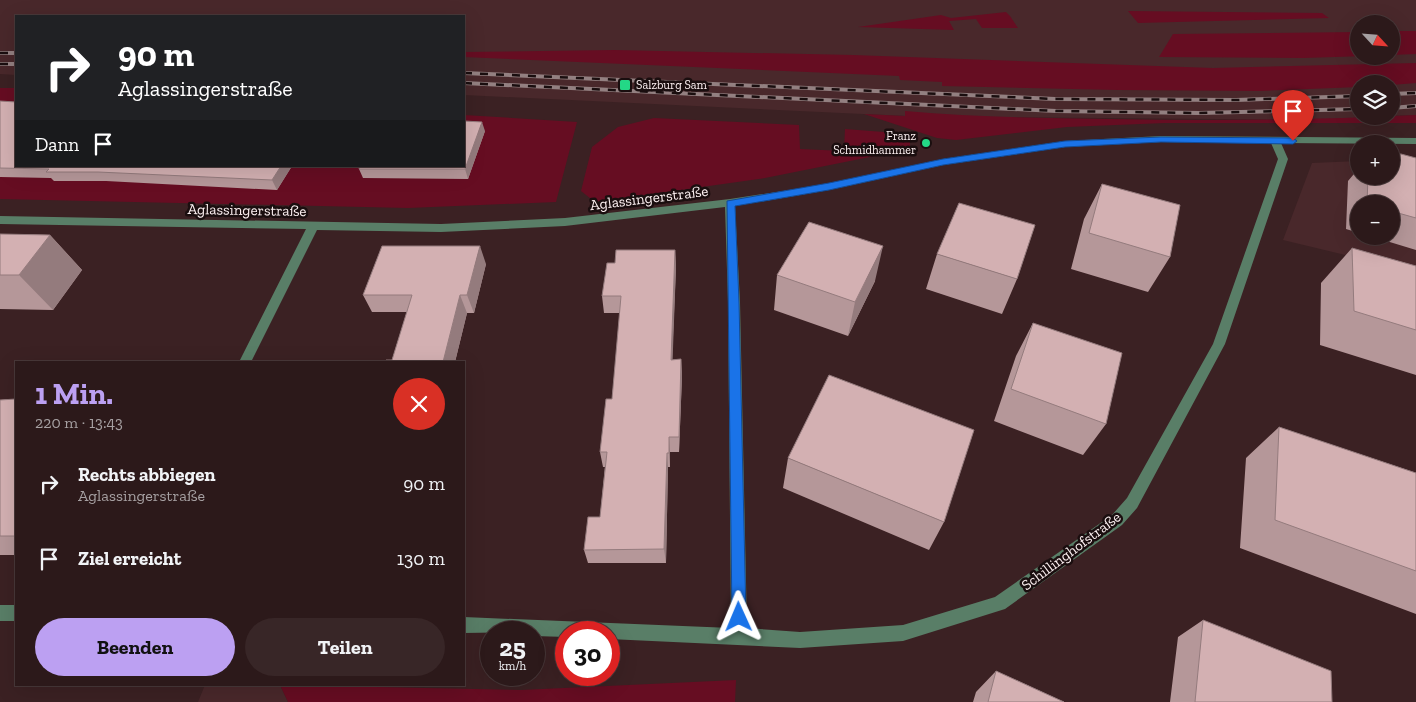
<!DOCTYPE html>
<html lang="de">
<meta charset="utf-8">
<style>
:root{--surface:#2c191a;--page:#382627;--text:#f1f3f6;--muted:#a6a0a2;--line:#483839;--accent:#bca0f2}
body{margin:0;font-family:"Zilla Slab",serif;background:var(--page);color:var(--text);height:100vh;display:flex;flex-direction:column;font-size:19px;white-space:nowrap}
*{box-sizing:border-box;margin:0}
p{font-size:16px;color:var(--muted)}
.icon{flex:none;width:28px;height:28px;fill:none;stroke:currentColor;stroke-width:2;stroke-linecap:round;stroke-linejoin:round}
.map{position:relative;flex:1;overflow:hidden}
.details{position:absolute;left:15px;top:361px;width:450px;height:325px;display:flex;flex-direction:column;background:var(--surface);border-radius:0px;box-shadow:0 5px 20px #0002,0 0 0 1px var(--line)}
.details>*{flex:none}
.hud{position:absolute;left:15px;top:15px;width:450px;height:152px;border-radius:0px;box-shadow:0 5px 20px #0002,0 0 0 1px var(--line);background:#202124;color:#fff;overflow:hidden}
.needle{width:32px;rotate:116deg}
.tools{position:absolute;left:1350px;top:15px;display:grid;gap:10px}
.tools a{display:grid;place-items:center;width:50px;height:50px;border-radius:50%;background:var(--surface);box-shadow:0 5px 20px #0002,0 0 0 1px var(--line);font-size:25px}
.speed{position:absolute;left:480px;top:621px;display:flex;gap:10px;font-size:25px;font-weight:700;text-align:center}
.speed>*{display:grid;place-content:center;width:65px;height:65px;border-radius:50%;background:var(--surface);box-shadow:0 5px 20px #0002,0 0 0 1px var(--line);line-height:1}
.speed small{font-size:12px;font-weight:400}
.speed .limit{border:8px solid #d22;background:#fff;color:#111}
.pin{position:absolute;display:grid;place-items:center;width:42px;height:42px;color:#fff;margin:-51px -21px;border-radius:50% 50% 50% 0;rotate:-45deg;box-shadow:0 0 5px #0007}
.pin .icon{rotate:45deg}
.me{position:absolute;width:55px;margin:-28px;rotate:359deg;stroke-linejoin:round;filter:drop-shadow(0 0 4px #0008)}
.turn{display:flex;align-items:center;gap:18px;height:105px;padding:0 20px;font-size:22px}
.turn .icon{width:65px;height:65px;stroke-width:2.5}
.turn b{display:block;font-size:35px;line-height:42px}
.then{display:flex;align-items:center;height:48px;padding:0 20px;background:#0003;gap:10px;font-size:19px}
.round{display:grid;place-items:center;flex:none;width:52px;height:52px;border-radius:26px;background:var(--page)}
.overview{display:flex;align-items:center;justify-content:space-between;height:85px;padding:0 20px}
h1{font-size:30px;font-weight:800;line-height:38px;color:var(--accent)}
.cta{display:flex;gap:10px;margin-top:auto;padding:10px 20px}
.cta a{flex:1;height:58px;border-radius:30px;background:var(--accent);color:#111;font-size:20px;font-weight:800;line-height:58px;text-align:center}
.cta a+a{background:var(--page);color:var(--text)}
ul{padding:0;list-style:none}
li{display:flex;align-items:center;gap:15px;height:75px;padding:0 20px}
li div{flex:1}
li b{display:block;font-size:19px}
li em{font-style:normal}
.map>svg:first-child{display:block}
.built{fill:#49282b;fill-rule:evenodd}
.green{fill:#660d22}
.lines{fill:none;stroke-linecap:round;stroke-linejoin:round}
.minor{fill:#597e67;fill-rule:evenodd}
.rail-casing{stroke:#938081;stroke-width:4}
.rail{stroke:#1a0e0f;stroke-width:2.5;stroke-dasharray:8;stroke-linecap:butt}
.wall{fill:#b59799}
.shaded-wall{fill:#947b7d}
.building{fill:#d3b0b2;stroke:#947b7d}
.route{fill:#1a73e8;stroke:#114b97}
.poi-dot{fill:#23d886;stroke:#1a0e0f;stroke-width:2}
.labels{text-anchor:middle;stroke-width:5;stroke-linejoin:round;paint-order:stroke}
.far-poi-label{font-size:12px;fill:#fdf1f2;stroke:#1a0e0f;text-anchor:start}
.street-label{font-size:15px;fill:#fdf1f2;stroke:#1a0e0f}
</style>
<div class="map">
<svg width="1416" height="702" viewBox="0 0 1416 702">
<rect width="100%" height="100%" fill="#3b2123"/>
<path class="built" d="M0 0H1416V115L1391 116V84H1359V116H1391L1318 120 975 117 906 112V116L464 95V16H16V75L0 74ZM1359 24H1391V56H1359Z
M1416 160V272L1283 240 1312 163 1359 161V176H1391ZM1359 204H1391V236H1359Z
M205 685H280L288 702H198Z"/>
<path class="green" d="M1128 11 1322 13 1329 18 1138 23Z
M1006 12 1010 16 1018 28H982L976 19 949 21 954 30 858 27 941 15 951 18Z
M1391 31H1416V54L1391 55Z
M1359 32V56H1367L1303 58 1159 57 1173 34Z
M614 50 853 55 1213 68 1416 63V83L1391 85 1359 84V87L1259 91 1118 90 942 86V82L900 80 899 76 464 57V52Z
M0 88H16V166H464V115L577 122 556 202 408 208 0 199Z
M905 111C973 117 1041 118 1110 119 1212 121 1314 120 1416 115V123H1165L1067 127 956 140 937 138 864 114 905 116Z
M654 118 799 125 800 149 844 151 845 129 884 132 910 141V149L765 178 595 202 581 191 592 147 618 127Z
M736 680 735 702H288L280 685 521 690Z"/>
<g class="lines">
<path class="minor" d="M1161 136 1416 138V144L1281 143 1288 159 1225 344 1137 508 1122 525 1005 609 903 641 800 648 609 639V632H566V637L534 636V632L464 633V617L731 628 728 302 725 207 565 226 441 232 317 230 251 362H239L306 229 0 224V216L441 224 565 218 730 199 829 184 943 159 1065 141ZM1161 142 1271 143 1278 159 1213 344 1127 498 1112 515 995 597 903 625 800 632 747 628 740 302 735 206 829 190 943 165 1065 147Z
M0 605H16V621H0Z"/>
<g class="rail-casing">
<path id="rail" d="M0 53H16
M0 64H16
M464 73 1055 99 1236 100 1359 96
M464 83 1056 111 1199 113 1359 109
M1391 94 1416 93
M1391 108 1416 106"/>
</g>
<use href="#rail" class="rail"/>
</g>
<path class="wall" d="M0 101 16 166H292L277 190 106 181H54L51 178 0 177Z
M485 131 468 179 363 178 359 169Z
M1416 158V250L1370 236H1391V204H1359V233L1346 229 1348 181 1359 168V176H1391Z
M1102 184 1170 257 1148 292 1071 269 1084 219Z
M0 234 50 235 82 270 53 310 0 309Z
M1352 248 1416 266V375L1320 345 1321 283Z
M675 250 676 267 672 360 681 359 682 376 679 452H670V467H668L666 563H588L584 550 600 517 605 467H603L600 452 612 399 620 313H604L602 296 615 263Z
M937 254 1017 279 1002 314 926 289Z
M486 264 474 313H467L455 362H385L392 360 407 312H372L363 295Z
M777 275 875 281 848 336 774 310Z
M1033 323 1106 424 1083 455 994 421 1016 356Z
M16 399V555H0V400Z
M1279 427 1416 473V614L1240 548 1246 458Z
M788 458 944 522 929 550 783 488Z
M1203 620 1332 702H1170L1178 637Z
M996 671 1064 702H973L976 692Z"/>
<path class="shaded-wall" d="M482 122 485 131 468 179 465 169Z
M281 166H292L277 190 272 180Z
M50 235 82 270 53 310 19 275Z
M480 246 486 264 474 313 467 295Z
M883 246 875 281 848 336 855 302Z
M675 250 676 267 672 376 671 360Z
M460 295 467 313 455 362H443Z
M681 359 682 376 679 452V437Z
M669 437 670 452V467L669 453Z
M667 453 668 467 666 563 664 549Z"/>
<path class="building" d="M0 101 16 102V166H281L272 180 98 172H46L49 169 0 168Z
M464 121 482 122 465 169H359L360 166H464Z
M1401 154 1416 158V218L1391 211V204H1367L1368 176H1391V155Z
M1102 184 1180 205 1170 257 1089 233Z
M959 203 1035 225 1017 279 937 254Z
M809 222 883 246 855 302 777 275Z
M0 234 50 235 19 275H0Z
M382 246H480L467 295H460L443 362H385L386 360H392L412 295H363Z
M1352 248 1416 266V330L1354 311Z
M616 250H675L671 360 681 359 679 437H669V453H667L664 549 584 550 588 517H600L607 452H600L606 399H612L621 296H602L607 263H615Z
M1033 323 1122 353 1106 424 1011 389Z
M829 375 974 430 944 522 788 458Z
M16 399V536H0V400Z
M1279 427 1416 473V571L1275 520Z
M1203 620 1331 671 1332 702H1195Z
M996 671 1064 702H988Z"/>
<path class="route" d="M1161 137 1293 138 1297 141 1293 144 1161 142 1065 147 943 165 829 190 735 206 739 302 746 617 744 622 739 624 734 622 732 617 727 201 829 183 943 159 1065 141Z"/>
<g class="poi-dot">
<rect x="619" y="79" width="12" height="12" rx="2.5"/>
<circle cx="926" cy="143" r="5"/>
</g>
<g class="labels">
<g class="far-poi-label">
<text x="636" y="89">Salzburg Sam</text>
<text x="916" y="140" text-anchor="end">Franz<tspan x="916" dy="14">Schmidhammer</tspan></text>
</g>
<g class="street-label">
<text transform="translate(649 198) rotate(-7)" y="5">Aglassingerstraße</text>
<text transform="translate(247 210) rotate(1)" y="5">Aglassingerstraße</text>
<text transform="translate(1071 551) rotate(-37)" y="5">Schillinghofstraße</text>
</g>
</g>
</svg>
<div class="tools">
<a><svg class="needle" viewBox="-14 -14 28 28"><path d="M0-13l5 13h-10z" fill="#e53935"/><path d="M0 13l5-13h-10z" fill="#a6a0a2"/></svg></a>
<a><svg class="icon" aria-label="layers" viewBox="0 0 24 24"><path d="M12 4l9 5-9 5-9-5zM3 14l9 5 9-5"/></svg></a>
<a>+</a>
<a>−</a>
</div>
<div class="speed"><div>25<small>km/h</small></div><div class="limit">30</div></div>
<div class="pin" style="left:1293px;top:141px;background:#d93025"><svg class="icon" aria-label="arrive" viewBox="0 0 24 24"><path d="M6 21V4h12l-3 4 3 4H6"/></svg></div>
<svg class="me" style="left:739px;top:617px" viewBox="-20 -20 40 40"><path d="M0-17L14 15 0 8-14 15z" fill="#1a73e8" stroke="#fff" stroke-width="4"/></svg>
<div class="hud">
<div class="turn"><svg class="icon" aria-label="right" viewBox="0 0 24 24"><path d="M7 20v-9h11M14 6l5 5-5 5"/></svg><div><b>90 m</b>Aglassingerstraße</div></div>
<div class="then">Dann<svg class="icon" aria-label="arrive" viewBox="0 0 24 24"><path d="M6 21V4h12l-3 4 3 4H6"/></svg></div>
</div>
<section class="details">
<div class="overview"><div><h1>1 Min.</h1><p>220 m · 13:43</p></div><a class="round" style="background:#d93025;color:#fff"><svg class="icon" aria-label="close" viewBox="0 0 24 24"><path d="M6 6l12 12M18 6L6 18"/></svg></a></div>
<ul>
<li><svg class="icon" aria-label="right" viewBox="0 0 24 24"><path d="M7 20v-9h11M14 6l5 5-5 5"/></svg><div><b>Rechts abbiegen</b><p>Aglassingerstraße</p></div><em>90 m</em></li>
<li><svg class="icon" aria-label="arrive" viewBox="0 0 24 24"><path d="M6 21V4h12l-3 4 3 4H6"/></svg><div><b>Ziel erreicht</b></div><em>130 m</em></li>
</ul>
<div class="cta"><a>Beenden</a><a>Teilen</a></div>
</section>
</div>
